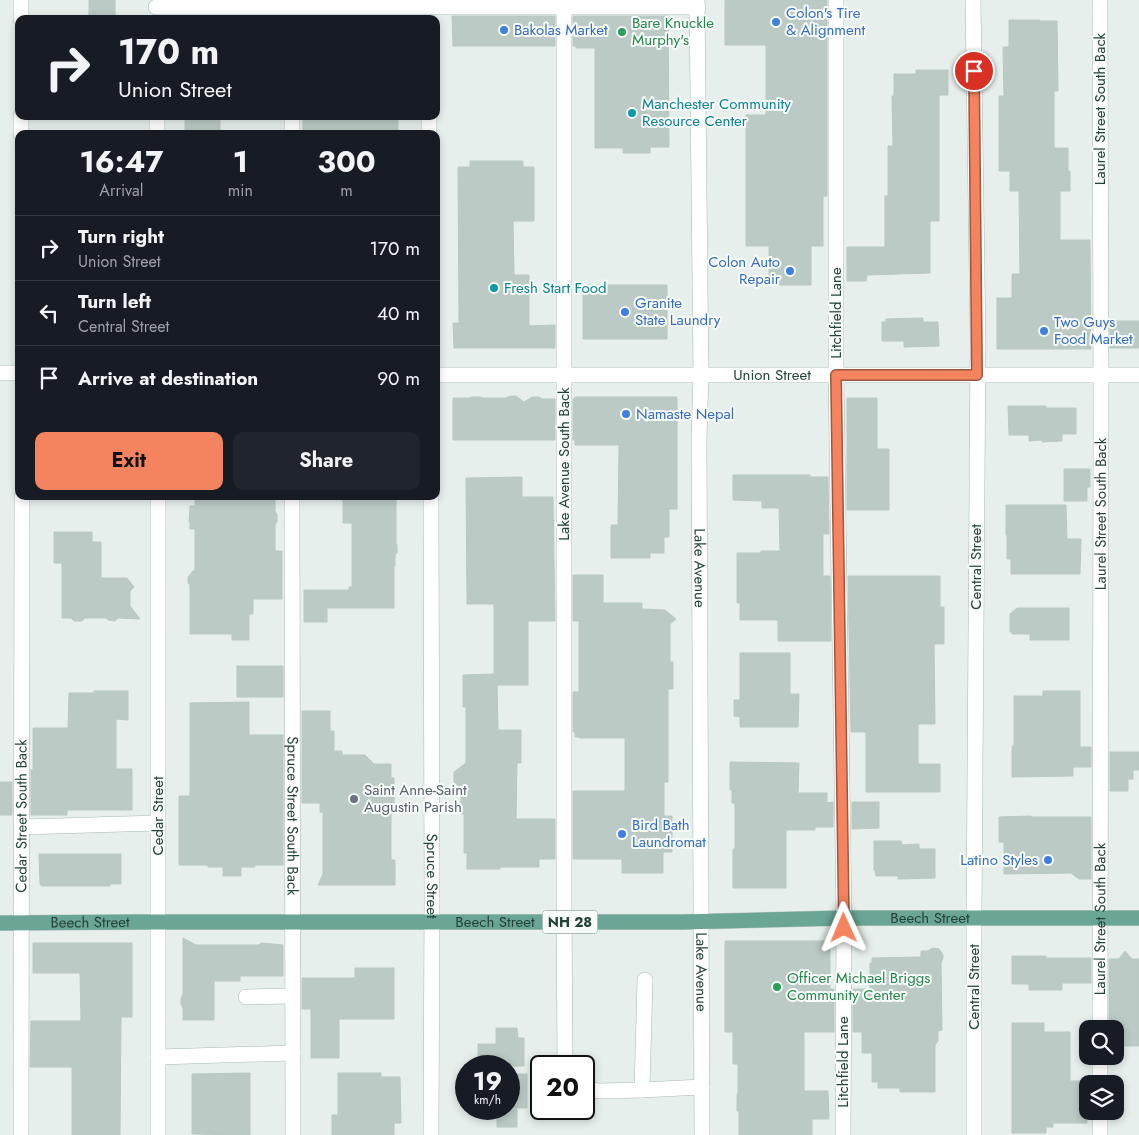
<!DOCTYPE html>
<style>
:root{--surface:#171b24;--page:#20242c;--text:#f1f3f6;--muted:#9ea1a6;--line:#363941;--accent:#f4845f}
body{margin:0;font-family:Jost,sans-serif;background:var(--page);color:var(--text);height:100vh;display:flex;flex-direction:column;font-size:19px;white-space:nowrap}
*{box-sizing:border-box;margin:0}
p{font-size:16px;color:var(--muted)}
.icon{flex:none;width:28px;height:28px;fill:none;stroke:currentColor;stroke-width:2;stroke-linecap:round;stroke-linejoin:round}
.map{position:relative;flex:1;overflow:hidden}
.drawer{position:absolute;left:15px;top:130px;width:425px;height:370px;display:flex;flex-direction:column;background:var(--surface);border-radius:10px;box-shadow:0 2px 8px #0003}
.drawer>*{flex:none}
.top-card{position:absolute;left:15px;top:15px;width:425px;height:105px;border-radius:10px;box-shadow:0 2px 8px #0003;background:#171b24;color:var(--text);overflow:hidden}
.controls{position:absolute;left:1079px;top:1020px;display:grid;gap:10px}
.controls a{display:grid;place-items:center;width:45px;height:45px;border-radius:10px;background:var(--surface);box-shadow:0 2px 8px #0003;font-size:25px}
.speed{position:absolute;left:455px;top:1055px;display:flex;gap:10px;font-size:25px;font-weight:700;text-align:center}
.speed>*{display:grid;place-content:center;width:65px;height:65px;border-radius:50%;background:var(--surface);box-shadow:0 2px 8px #0003;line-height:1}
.speed small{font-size:12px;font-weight:400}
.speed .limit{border:2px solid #111;border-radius:8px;background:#fff;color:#111}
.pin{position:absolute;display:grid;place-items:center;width:42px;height:42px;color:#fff;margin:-21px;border:2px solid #fff;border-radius:50%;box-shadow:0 1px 5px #0007}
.me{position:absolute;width:55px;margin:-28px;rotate:359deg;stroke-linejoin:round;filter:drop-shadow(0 0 4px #0008)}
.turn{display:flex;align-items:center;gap:18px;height:105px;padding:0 20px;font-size:22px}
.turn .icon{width:65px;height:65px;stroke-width:2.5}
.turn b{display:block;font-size:35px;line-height:42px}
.eta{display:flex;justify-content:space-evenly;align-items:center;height:85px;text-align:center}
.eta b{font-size:30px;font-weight:700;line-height:35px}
.cta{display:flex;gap:10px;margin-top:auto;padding:10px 20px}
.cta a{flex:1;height:58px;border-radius:10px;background:var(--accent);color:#111;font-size:20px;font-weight:700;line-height:58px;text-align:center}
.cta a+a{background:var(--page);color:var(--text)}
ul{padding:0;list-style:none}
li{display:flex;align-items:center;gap:15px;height:65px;padding:0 20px;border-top:1px solid var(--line)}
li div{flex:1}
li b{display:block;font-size:19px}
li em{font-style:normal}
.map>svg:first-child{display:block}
.building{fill:#bbcac4;stroke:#b8c9c2}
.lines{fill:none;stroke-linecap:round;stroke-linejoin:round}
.minor-casing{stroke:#a8b8b2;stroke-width:16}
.major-casing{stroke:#c2cac8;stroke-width:16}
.minor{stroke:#fff;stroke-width:15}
.major{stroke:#6aa596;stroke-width:15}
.route-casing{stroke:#9f563e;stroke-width:12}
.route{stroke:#f4845f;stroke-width:9}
.shop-dot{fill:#3f7fe0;stroke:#f7fbf9;stroke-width:2}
.leisure-dot{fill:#2e9e5b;stroke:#f7fbf9;stroke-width:2}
.culture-dot{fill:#0f9aa8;stroke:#f7fbf9;stroke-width:2}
.worship-dot{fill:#6b7280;stroke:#f7fbf9;stroke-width:2}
.labels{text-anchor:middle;stroke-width:4;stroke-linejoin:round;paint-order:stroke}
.shield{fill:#f7fbf9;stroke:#637a73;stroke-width:1}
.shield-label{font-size:14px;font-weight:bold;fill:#24423a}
.shop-label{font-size:15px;fill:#366cbe;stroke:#f7fbf9;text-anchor:start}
.leisure-label{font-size:15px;fill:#27864d;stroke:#f7fbf9;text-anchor:start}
.culture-label{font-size:15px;fill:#0d838f;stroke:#f7fbf9;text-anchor:start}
.street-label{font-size:15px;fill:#24423a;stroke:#f7fbf9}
.worship-label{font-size:15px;fill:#5b616d;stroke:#f7fbf9;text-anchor:start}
</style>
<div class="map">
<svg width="1139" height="1135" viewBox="0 0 1139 1135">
<rect width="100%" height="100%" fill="#e6efeb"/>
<path class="building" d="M89 0H115V19H89Z
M725 0H827V196H823V246H811V285H769V246H746V115H766V45H725Z
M452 16H555V46H453Z
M573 16H668L669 147H650V153H623V148H595V48H576V46H573Z
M1009 20H1040V21H1057L1058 91H1054V148H1068V171H1070V191H1060V240H1090L1091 349H997V298H1012V274H1020L1019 191H1010V171H999V96H1004L1003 47H1009Z
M916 70H948V95H939V221H930V273L867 275 866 281H847V247H885V196H888V146H893L892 96H894V74H916Z
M185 116H220V134H185Z
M303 116H398V134H303Z
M470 161H523V167H534V221H513L514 275H529V326L555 325V348H454L453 323H459L458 167H470Z
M583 285H667V339H583Z
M923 318V322H938L939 346 904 347V341H882V322H886V319Z
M1110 321H1139V348H1110Z
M510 396H516L524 402 532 397H539L542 399H555V440H453V398H470L472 397H480L483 398H506Z
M575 397H677V509H669V537H664V553H650V558H611V525H618L619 445H575V440H573V399H575Z
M847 398H877V449H889V510H847Z
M1008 406H1046V408H1076V434H1062V441L1042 442V440L1029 441V435H1009Z
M1064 469H1090V487H1087V501H1064Z
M733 475H810V477H828L829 534H823V576H830L831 641H778V620H740V603H737V553H761V551H780L779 508H762V501L733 500Z
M522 477V497H553L555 621H528V685H497L498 730H521V763H517L516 819H555V859H539V867H500V869H467V853H464V814H461V788L454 782V772L466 763V707H463V675L494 674V604H467L466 478Z
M195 496H275V511L277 515V521L275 525V551H282V599H253V614H249V640H232V634H190V585L188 583V577L193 571H195V529H190V522H189L190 506H195Z
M343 496H396V544L397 545V553L395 555V566H394V608H327V622H304V590H349V587H352V523H343Z
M1006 505H1066L1067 539H1081L1080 574H1011V559H1007V535H1006Z
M54 532H92V542H101V578H127L134 587 130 591V606L140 619 118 618 115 621 108 620 106 618H85L82 621H74L71 618H62V563H54Z
M573 575H603V603H642V609L665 610 676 619 670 624V662H673V689H668V782H664V816H672V852H663V873H622V859H573V791H625V738H580L579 737H575V732H573V692H579V621H573Z
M848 576H940V607H944V644H934L935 724H918V764H940V792H866V732H851Z
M1017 608H1069V640H1030V634H1012V632H1010V614Z
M740 653H790V694H799L798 727H740V717L734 716V700H740Z
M237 666H283V697H237Z
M94 691H128V720L116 719V769H132V810H67V815H31V770H33V728H68L69 693H94Z
M1043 691H1080V747H1091V767H1073V776L1012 777V746H1014V696H1043Z
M249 702V735H283V865H255V867H241V876H223V867H208V865H179V796H190V703Z
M302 711H330V731H334V751H342V755H365L374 764H391V778H394V812H391V860H395V885H318L323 874V812H320V803H302Z
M1110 752H1139V770H1133V779H1128V791H1110Z
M730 762 799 763 798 793H827V803L833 802V827H815V830H786V888H733V849H735V803H732V790H730Z
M0 782H12V815H0Z
M852 802H879V828L852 829Z
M1031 816V817H1091V879H1079L1071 873 1004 874V842H999V817Z
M874 841H901L902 845 919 844V849H935V878L898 879V876H876L875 870H874Z
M39 854H121V884H110V886H41V884H40Z
M183 938 196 945H258L262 943 283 945V976H240V981H214V1020H183V1008L181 1004V999L183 994Z
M725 941H830V989H834V1032H804V1091H828L829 1119H812V1135H739V1111H737V1095L738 1093V1064H733V1032H725Z
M33 943H132V1017H121L120 1135H72V1067H30L31 1021H81L80 973H33Z
M933 948 939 949 943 955V958L941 963 942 1030 938 1031V1041L935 1045V1092H900V1088H878V1082H872V1053H862V1032H853V989H870V963H872V958L921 957V951H927Z
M1125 951 1132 959H1139V1046H1115V1029H1109V959H1119Z
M1012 956H1046V958H1091V983H1062V990H1029V984H1012Z
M355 968H394V1019H339V1058H311V1009H302V978H355Z
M1012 1023H1044V1032H1070V1081H1088V1101H1086L1087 1123H1053V1127H1046V1133H1012Z
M496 1028H517L518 1038H524V1066H478V1044H496Z
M250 1073V1135L192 1134V1074Z
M338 1073H381V1077H400L401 1123H394V1135H332V1115H338Z
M509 1074H527V1108H509Z
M497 1109H517V1127H497Z"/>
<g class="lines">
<g class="minor-casing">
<g id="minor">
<path d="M21 0V19"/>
<path id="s1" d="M697 0 701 375 699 439 702 1135"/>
<path d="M836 0V375L844 918 843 1135"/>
<path d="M973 0 978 342 974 918V1135"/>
<path d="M156 7H698"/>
<path d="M564 7V899L565 1066"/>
<path d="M21 116V134"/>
<path d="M157 116V134"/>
<path d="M429 116V134"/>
<path d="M292 134V116"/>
<path d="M0 373H19"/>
<path id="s2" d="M436 375H1139"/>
<path id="s3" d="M292 496 293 1135"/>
<path id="s4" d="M431 496 432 898 431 1135"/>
<path d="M22 827 158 823"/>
<path d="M246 997 292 996"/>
<path id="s5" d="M1100 1029 1101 394 1100 0"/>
<path d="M1100 1056V1084"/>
<path d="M158 1057 293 1053"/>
<path d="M584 1089 599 1091 642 1090 645 980"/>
<path d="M642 1090 702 1087"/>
<path d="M1100 1111V1135"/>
<path id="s6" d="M21 1135 22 496"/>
<path d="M158 1135V496"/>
</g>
</g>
<g class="major-casing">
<g id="major">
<path id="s7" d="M0 923 136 922H681L844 918H1139"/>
</g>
</g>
<use href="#minor" class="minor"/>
<use href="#major" class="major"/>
</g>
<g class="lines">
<g class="route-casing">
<path id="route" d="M844 928 836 375H977L974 71"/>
</g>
<use href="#route" class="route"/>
</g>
<g class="shop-dot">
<circle cx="776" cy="22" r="5"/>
<circle cx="504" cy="30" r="5"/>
<circle cx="790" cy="271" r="5"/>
<circle cx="625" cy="312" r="5"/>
<circle cx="1044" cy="331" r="5"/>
<circle cx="626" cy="414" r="5"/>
<circle cx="622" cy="834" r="5"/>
<circle cx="1048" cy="860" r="5"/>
</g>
<g class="leisure-dot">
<circle cx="622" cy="32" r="5"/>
<circle cx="777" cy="987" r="5"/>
</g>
<g class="culture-dot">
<circle cx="632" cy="113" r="5"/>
<circle cx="494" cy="288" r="5"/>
</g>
<circle class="worship-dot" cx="354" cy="799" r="5"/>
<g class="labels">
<rect class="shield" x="542.5" y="910.5" width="55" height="23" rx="4"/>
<g class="shield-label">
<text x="570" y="927">NH 28</text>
</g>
<g class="shop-label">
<text x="786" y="18">Colon's Tire<tspan x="786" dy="17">&amp; Alignment</tspan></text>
<text x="514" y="35">Bakolas Market</text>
<text x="780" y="267" text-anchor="end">Colon Auto<tspan x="780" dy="17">Repair</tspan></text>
<text x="635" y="308">Granite<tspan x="635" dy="17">State Laundry</tspan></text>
<text x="1054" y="327">Two Guys<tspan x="1054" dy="17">Food Market</tspan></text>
<text x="636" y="419">Namaste Nepal</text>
<text x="632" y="830">Bird Bath<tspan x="632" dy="17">Laundromat</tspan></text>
<text x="1038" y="865" text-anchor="end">Latino Styles</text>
</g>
<g class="leisure-label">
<text x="632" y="28">Bare Knuckle<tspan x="632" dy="17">Murphy's</tspan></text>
<text x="787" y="983">Officer Michael Briggs<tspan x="787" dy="17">Community Center</tspan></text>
</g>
<g class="culture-label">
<text x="642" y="109">Manchester Community<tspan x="642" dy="17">Resource Center</tspan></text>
<text x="504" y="293">Fresh Start Food</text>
</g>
<g class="street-label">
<text transform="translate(1100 109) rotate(-90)" y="5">Laurel Street South Back</text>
<text transform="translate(836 313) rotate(-90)" y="5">Litchfield Lane</text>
<text dy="5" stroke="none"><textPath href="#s2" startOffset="336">Union Street</textPath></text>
<text transform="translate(564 464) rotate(-90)" y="5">Lake Avenue South Back</text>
<text dy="5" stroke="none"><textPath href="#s5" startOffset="515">Laurel Street South Back</textPath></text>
<text dy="5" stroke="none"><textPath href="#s1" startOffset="568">Lake Avenue</textPath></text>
<text transform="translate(976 567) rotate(-90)" y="5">Central Street</text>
<text dy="5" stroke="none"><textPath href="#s6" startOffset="319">Cedar Street South Back</textPath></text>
<text transform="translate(158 816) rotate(-90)" y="5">Cedar Street</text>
<text dy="5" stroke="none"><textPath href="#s3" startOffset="320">Spruce Street South Back</textPath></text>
<text dy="5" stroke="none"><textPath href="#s4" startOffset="380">Spruce Street</textPath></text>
<text dy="5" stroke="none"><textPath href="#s7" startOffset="930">Beech Street</textPath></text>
<text dy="5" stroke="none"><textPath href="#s5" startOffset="110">Laurel Street South Back</textPath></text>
<text dy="5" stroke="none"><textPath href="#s7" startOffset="495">Beech Street</textPath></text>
<text dy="5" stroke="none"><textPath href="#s7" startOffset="90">Beech Street</textPath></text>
<text dy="5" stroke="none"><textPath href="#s1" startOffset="972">Lake Avenue</textPath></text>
<text transform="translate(974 987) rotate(-90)" y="5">Central Street</text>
<text transform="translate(843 1062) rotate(-90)" y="5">Litchfield Lane</text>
</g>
<g class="worship-label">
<text x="364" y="795">Saint Anne-Saint<tspan x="364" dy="17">Augustin Parish</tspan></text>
</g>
</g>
</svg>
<div class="controls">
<a><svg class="icon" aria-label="search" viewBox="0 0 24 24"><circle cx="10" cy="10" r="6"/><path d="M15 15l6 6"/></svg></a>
<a><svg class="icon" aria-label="layers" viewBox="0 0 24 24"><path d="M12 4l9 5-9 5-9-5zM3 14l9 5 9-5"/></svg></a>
</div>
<div class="speed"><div>19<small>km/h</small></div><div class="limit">20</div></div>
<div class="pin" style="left:974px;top:71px;background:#d93025"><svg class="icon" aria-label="arrive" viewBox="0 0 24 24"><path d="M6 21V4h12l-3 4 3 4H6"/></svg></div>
<svg class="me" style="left:844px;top:928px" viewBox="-20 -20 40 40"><path d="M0-17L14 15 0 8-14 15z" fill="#f4845f" stroke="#fff" stroke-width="4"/></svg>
<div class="top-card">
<div class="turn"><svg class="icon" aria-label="right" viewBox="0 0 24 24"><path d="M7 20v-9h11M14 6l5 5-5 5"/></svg><div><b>170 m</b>Union Street</div></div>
</div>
<section class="drawer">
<div class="eta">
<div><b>16:47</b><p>Arrival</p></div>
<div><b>1</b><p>min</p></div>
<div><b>300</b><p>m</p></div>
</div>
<ul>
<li><svg class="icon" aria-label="right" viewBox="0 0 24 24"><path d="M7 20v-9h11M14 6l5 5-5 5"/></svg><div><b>Turn right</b><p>Union Street</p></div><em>170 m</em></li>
<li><svg class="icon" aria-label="left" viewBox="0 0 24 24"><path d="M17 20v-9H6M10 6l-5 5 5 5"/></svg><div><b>Turn left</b><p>Central Street</p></div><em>40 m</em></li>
<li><svg class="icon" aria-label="arrive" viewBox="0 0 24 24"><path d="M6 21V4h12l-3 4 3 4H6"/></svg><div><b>Arrive at destination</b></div><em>90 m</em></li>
</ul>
<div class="cta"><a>Exit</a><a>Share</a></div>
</section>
</div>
